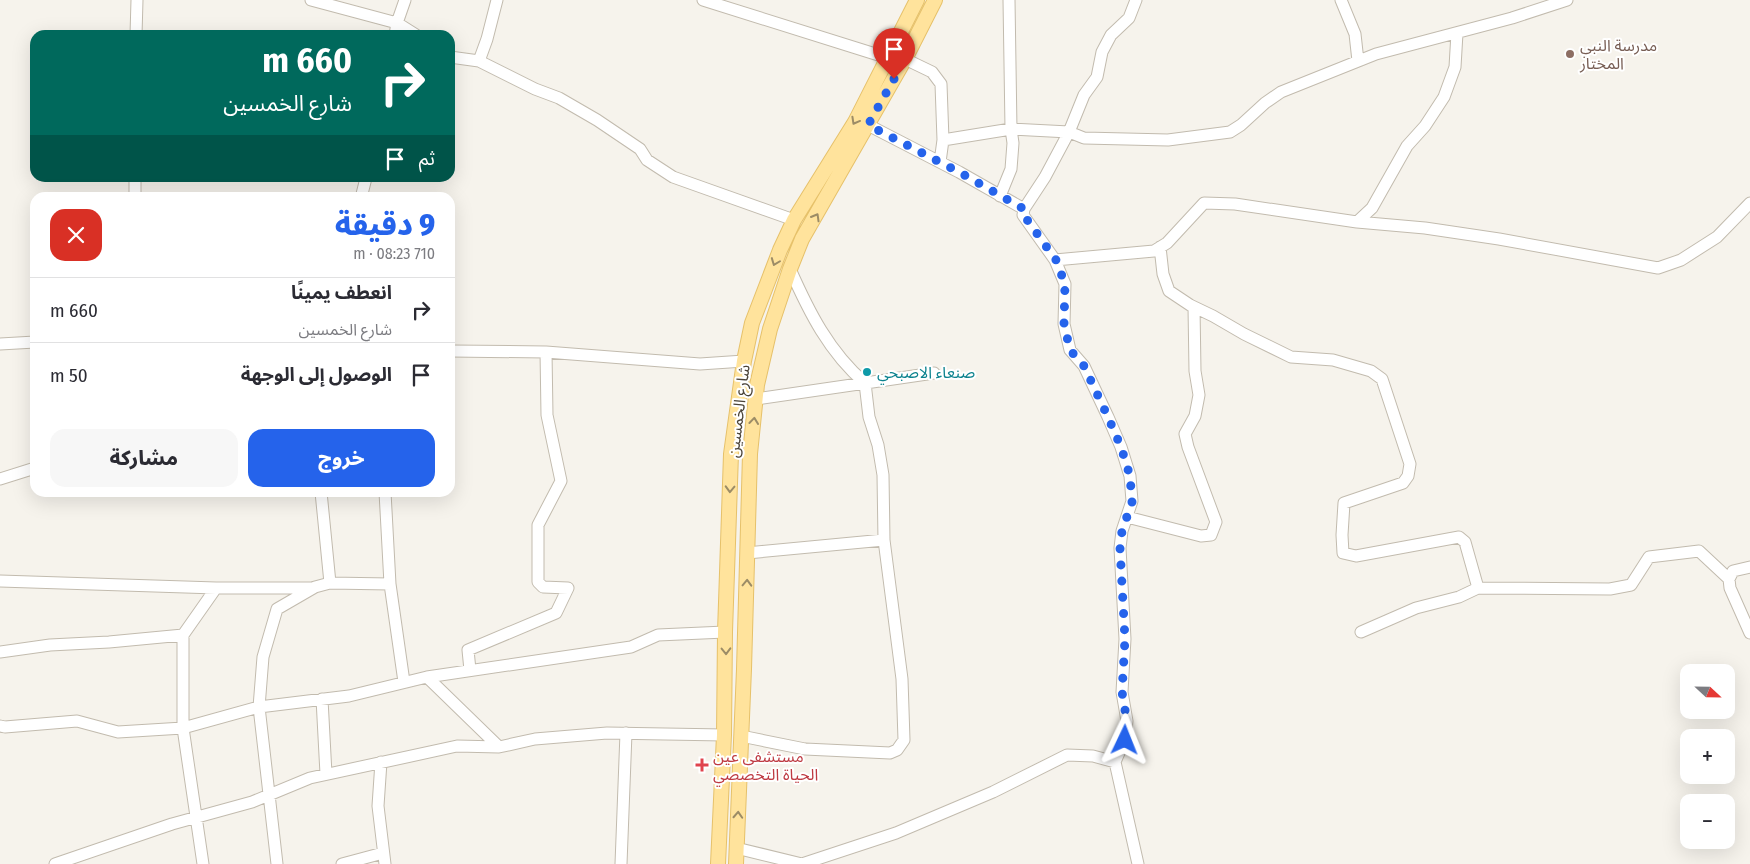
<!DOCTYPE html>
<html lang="ar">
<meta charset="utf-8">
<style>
:root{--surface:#fff;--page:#f7f7f7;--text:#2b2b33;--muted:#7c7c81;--line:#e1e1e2;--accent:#2563eb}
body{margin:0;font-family:"Fira Sans Condensed","Noto Sans Arabic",sans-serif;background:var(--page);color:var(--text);direction:rtl;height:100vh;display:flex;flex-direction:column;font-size:19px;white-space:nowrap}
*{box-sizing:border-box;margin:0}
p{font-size:16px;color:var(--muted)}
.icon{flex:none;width:28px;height:28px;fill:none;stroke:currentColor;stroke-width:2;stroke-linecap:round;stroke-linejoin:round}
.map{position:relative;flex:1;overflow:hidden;direction:ltr}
.panel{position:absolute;left:30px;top:192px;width:425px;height:305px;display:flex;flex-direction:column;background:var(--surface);border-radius:15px;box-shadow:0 5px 20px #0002;direction:rtl}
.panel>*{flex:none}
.banner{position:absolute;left:30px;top:30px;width:425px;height:152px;border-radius:15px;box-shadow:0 5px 20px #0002;direction:rtl;background:#00695c;color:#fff;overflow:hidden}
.needle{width:32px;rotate:112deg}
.tools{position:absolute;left:1680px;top:664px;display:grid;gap:10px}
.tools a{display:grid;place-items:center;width:55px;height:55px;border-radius:10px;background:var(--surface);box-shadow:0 5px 20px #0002;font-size:25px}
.pin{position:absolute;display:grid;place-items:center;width:42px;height:42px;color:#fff;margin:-51px -21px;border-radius:50% 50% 50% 0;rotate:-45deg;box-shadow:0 0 5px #0007}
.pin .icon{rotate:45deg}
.me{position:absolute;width:55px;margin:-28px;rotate:2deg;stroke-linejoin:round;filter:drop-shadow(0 0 4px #0008)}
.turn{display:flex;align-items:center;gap:18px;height:105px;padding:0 20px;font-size:22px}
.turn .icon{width:65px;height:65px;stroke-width:2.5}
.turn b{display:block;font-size:35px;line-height:42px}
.then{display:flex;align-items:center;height:48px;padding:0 20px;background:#0003;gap:10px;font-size:19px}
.round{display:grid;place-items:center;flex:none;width:52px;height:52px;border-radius:15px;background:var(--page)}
.overview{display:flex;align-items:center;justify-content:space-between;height:85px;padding:0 20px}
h1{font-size:30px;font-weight:800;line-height:38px;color:var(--accent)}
.cta{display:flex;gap:10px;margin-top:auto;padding:10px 20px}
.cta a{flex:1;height:58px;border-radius:15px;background:var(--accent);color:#fff;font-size:20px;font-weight:800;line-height:58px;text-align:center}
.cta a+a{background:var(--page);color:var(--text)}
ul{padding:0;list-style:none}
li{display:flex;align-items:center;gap:15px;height:65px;padding:0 20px;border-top:1px solid var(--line)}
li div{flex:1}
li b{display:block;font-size:19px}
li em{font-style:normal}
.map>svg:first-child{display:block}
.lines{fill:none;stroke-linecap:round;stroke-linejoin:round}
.minor-casing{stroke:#c2bbae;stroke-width:13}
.major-casing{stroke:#e6c16a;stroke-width:16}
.minor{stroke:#fff;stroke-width:11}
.major{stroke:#ffe39c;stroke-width:14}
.oneway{stroke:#9c8c66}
.route{stroke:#2563eb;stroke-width:9;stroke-dasharray:0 16.2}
.education-dot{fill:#8d6e63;stroke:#fff;stroke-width:2}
.culture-dot{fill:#0f9aa8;stroke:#fff;stroke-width:2}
.health-dot{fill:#e0444e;stroke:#fff;stroke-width:2}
.labels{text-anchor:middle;stroke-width:4;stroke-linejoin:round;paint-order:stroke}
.education-label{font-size:16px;fill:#785e54;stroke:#fff;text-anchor:start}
.culture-label{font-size:16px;fill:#0d838f;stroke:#fff;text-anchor:start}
.street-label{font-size:16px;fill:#4b4439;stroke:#fff}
.health-label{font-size:16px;fill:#be3a42;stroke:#fff;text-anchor:start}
</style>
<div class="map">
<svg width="1750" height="864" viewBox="0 0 1750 864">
<rect width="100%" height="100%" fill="#f6f3ec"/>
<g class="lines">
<g class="minor-casing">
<path id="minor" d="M311 0 397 23 405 0
M497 0 487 39 479 61 535 89 559 98 597 120 640 149 647 160 673 177 794 220
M703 0 888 58 905 59 932 72 941 84 943 140 940 162
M1341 0 1355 34 1358 61
M136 35 137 0
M395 35 397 23 416 35
M450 57 479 61
M868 125 959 172 1024 209
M943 140 1011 129 1069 132 1084 138 1168 140 1230 132 1241 125 1265 103 1281 92 1376 54 1512 18 1567 0
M1000 196 1011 169 1013 143 1011 129 1009 0
M135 198V178
M361 198 366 178
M1357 222 1425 228 1499 239 1658 268 1681 260 1717 237 1750 203
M1160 247 1163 274 1169 291 1190 305 1213 316 1244 334 1291 357 1333 360 1371 371 1382 379 1410 464 1408 476 1403 483 1344 503 1342 535 1343 553 1356 556 1459 537 1465 542 1478 588
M1055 260 1154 251 1167 243 1204 203 1235 204 1357 222 1372 208 1407 146 1425 126 1444 97 1455 67 1457 33
M0 344 35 342
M450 351 546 352
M756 399 934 373
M0 479 35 468
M321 492 330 583
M385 492 390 584 330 583 315 587 277 609 263 657 259 707 349 696 427 677 499 747
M1127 517 1201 536 1211 535 1216 522 1188 447 1185 434 1195 416 1199 395 1195 371 1194 307
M747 553 884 540
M1750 567 1733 571 1729 579 1730 588 1750 633
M0 581 216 588H311
M390 584 404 682
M1361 632 1416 608 1459 597 1478 588 1610 589 1631 585 1649 557 1699 551 1729 579
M183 635V728L259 707 277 864
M0 652 50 645 109 642 183 635 216 588
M470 670 468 650 556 613 568 588 543 587 538 582V525L561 481 547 415 546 352 700 364 744 361
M427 677 631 647 658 635 725 632
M322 699 326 774
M0 726 5 727 77 721 118 732 183 728 203 864
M741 736 805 749 890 753 897 750 904 740 902 679 884 540 883 475 878 445 869 417 865 383C829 352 809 312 790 269
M381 762 378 806 385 864
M1115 762 1125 739 1127 721 1122 692 1125 639 1120 548 1122 531 1132 501 1130 476 1121 447 1108 417 1084 366 1070 350 1064 324 1065 284 1055 260 1023 215 1024 209 1045 177 1069 132 1084 95 1097 77 1102 52 1111 35 1129 18 1136 0
M736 848 802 864
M55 864 172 824 252 802 310 778 457 746 499 747 535 739 607 733 724 735
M342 864 383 853
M621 864 626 733
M802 864 896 833 993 792 1067 755 1093 756 1115 762 1138 864"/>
</g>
<g class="major-casing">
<path id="major" d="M718 864 724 735 725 632 731 454 744 361 752 323 780 250 794 220 855 122 917 0
M736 864 744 669 750 454 757 385 770 329 790 269 802 239 905 59 935 0"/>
</g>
<use href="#minor" class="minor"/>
<use href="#major" class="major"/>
</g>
<defs><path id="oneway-chevron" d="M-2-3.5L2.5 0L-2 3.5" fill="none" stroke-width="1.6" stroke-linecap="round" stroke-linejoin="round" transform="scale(1.25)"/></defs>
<g class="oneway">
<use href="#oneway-chevron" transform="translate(855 121) rotate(119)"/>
<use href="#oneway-chevron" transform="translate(816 217) rotate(-60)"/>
<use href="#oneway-chevron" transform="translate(775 262) rotate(111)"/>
<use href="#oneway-chevron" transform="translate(754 421) rotate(-84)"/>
<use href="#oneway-chevron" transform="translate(730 489) rotate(92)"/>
<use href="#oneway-chevron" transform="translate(747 583) rotate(-88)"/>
<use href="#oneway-chevron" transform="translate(726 651) rotate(89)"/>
<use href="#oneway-chevron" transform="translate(738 815) rotate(-87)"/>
</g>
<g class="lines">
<path class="route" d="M894 79 868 125 959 172 1024 209 1023 214 1056 260 1065 284 1064 324 1070 350 1084 366 1108 417 1121 447 1130 476 1132 502 1122 531 1120 548 1125 639 1122 692 1127 722 1125 740"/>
</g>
<circle class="education-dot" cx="1570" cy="54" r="5"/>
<circle class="culture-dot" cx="867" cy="372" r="5"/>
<path class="health-dot" d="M699.5 757.5h5v5h5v5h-5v5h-5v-5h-5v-5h5z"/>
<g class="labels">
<g class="education-label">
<text x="1580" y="51">مدرسة النبي<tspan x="1580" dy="18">المختار</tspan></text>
</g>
<g class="culture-label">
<text x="877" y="378">صنعاء الاصبحي</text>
</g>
<g class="street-label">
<text transform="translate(738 411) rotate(-83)" y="6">شارع الخمسين</text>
</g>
<g class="health-label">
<text x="713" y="762">مستشفى عين<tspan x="713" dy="18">الحياة التخصصي</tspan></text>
</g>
</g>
</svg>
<div class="tools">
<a><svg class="needle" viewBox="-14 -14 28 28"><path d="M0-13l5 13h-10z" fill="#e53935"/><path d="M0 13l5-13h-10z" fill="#7c7c81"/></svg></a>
<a>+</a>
<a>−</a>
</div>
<div class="pin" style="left:894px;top:79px;background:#d93025"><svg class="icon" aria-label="arrive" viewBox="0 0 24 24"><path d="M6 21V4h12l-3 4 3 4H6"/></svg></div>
<svg class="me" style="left:1125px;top:740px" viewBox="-20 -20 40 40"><path d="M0-17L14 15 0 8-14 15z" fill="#2563eb" stroke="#fff" stroke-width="4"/></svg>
<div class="banner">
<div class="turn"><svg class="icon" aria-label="right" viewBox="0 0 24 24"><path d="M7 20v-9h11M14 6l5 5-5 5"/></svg><div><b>660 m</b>شارع الخمسين</div></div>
<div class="then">ثم<svg class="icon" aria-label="arrive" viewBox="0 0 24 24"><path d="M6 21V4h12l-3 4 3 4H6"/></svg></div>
</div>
<section class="panel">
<div class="overview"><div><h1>9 دقيقة</h1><p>710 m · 08:23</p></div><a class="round" style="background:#d93025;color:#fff"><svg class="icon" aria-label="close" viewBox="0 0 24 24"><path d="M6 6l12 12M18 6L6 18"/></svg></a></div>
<ul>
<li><svg class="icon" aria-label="right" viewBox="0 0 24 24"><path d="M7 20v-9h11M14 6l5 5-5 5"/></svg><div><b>انعطف يمينًا</b><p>شارع الخمسين</p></div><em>660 m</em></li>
<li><svg class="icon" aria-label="arrive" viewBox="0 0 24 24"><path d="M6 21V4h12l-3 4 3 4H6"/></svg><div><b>الوصول إلى الوجهة</b></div><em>50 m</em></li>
</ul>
<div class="cta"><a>خروج</a><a>مشاركة</a></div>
</section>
</div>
